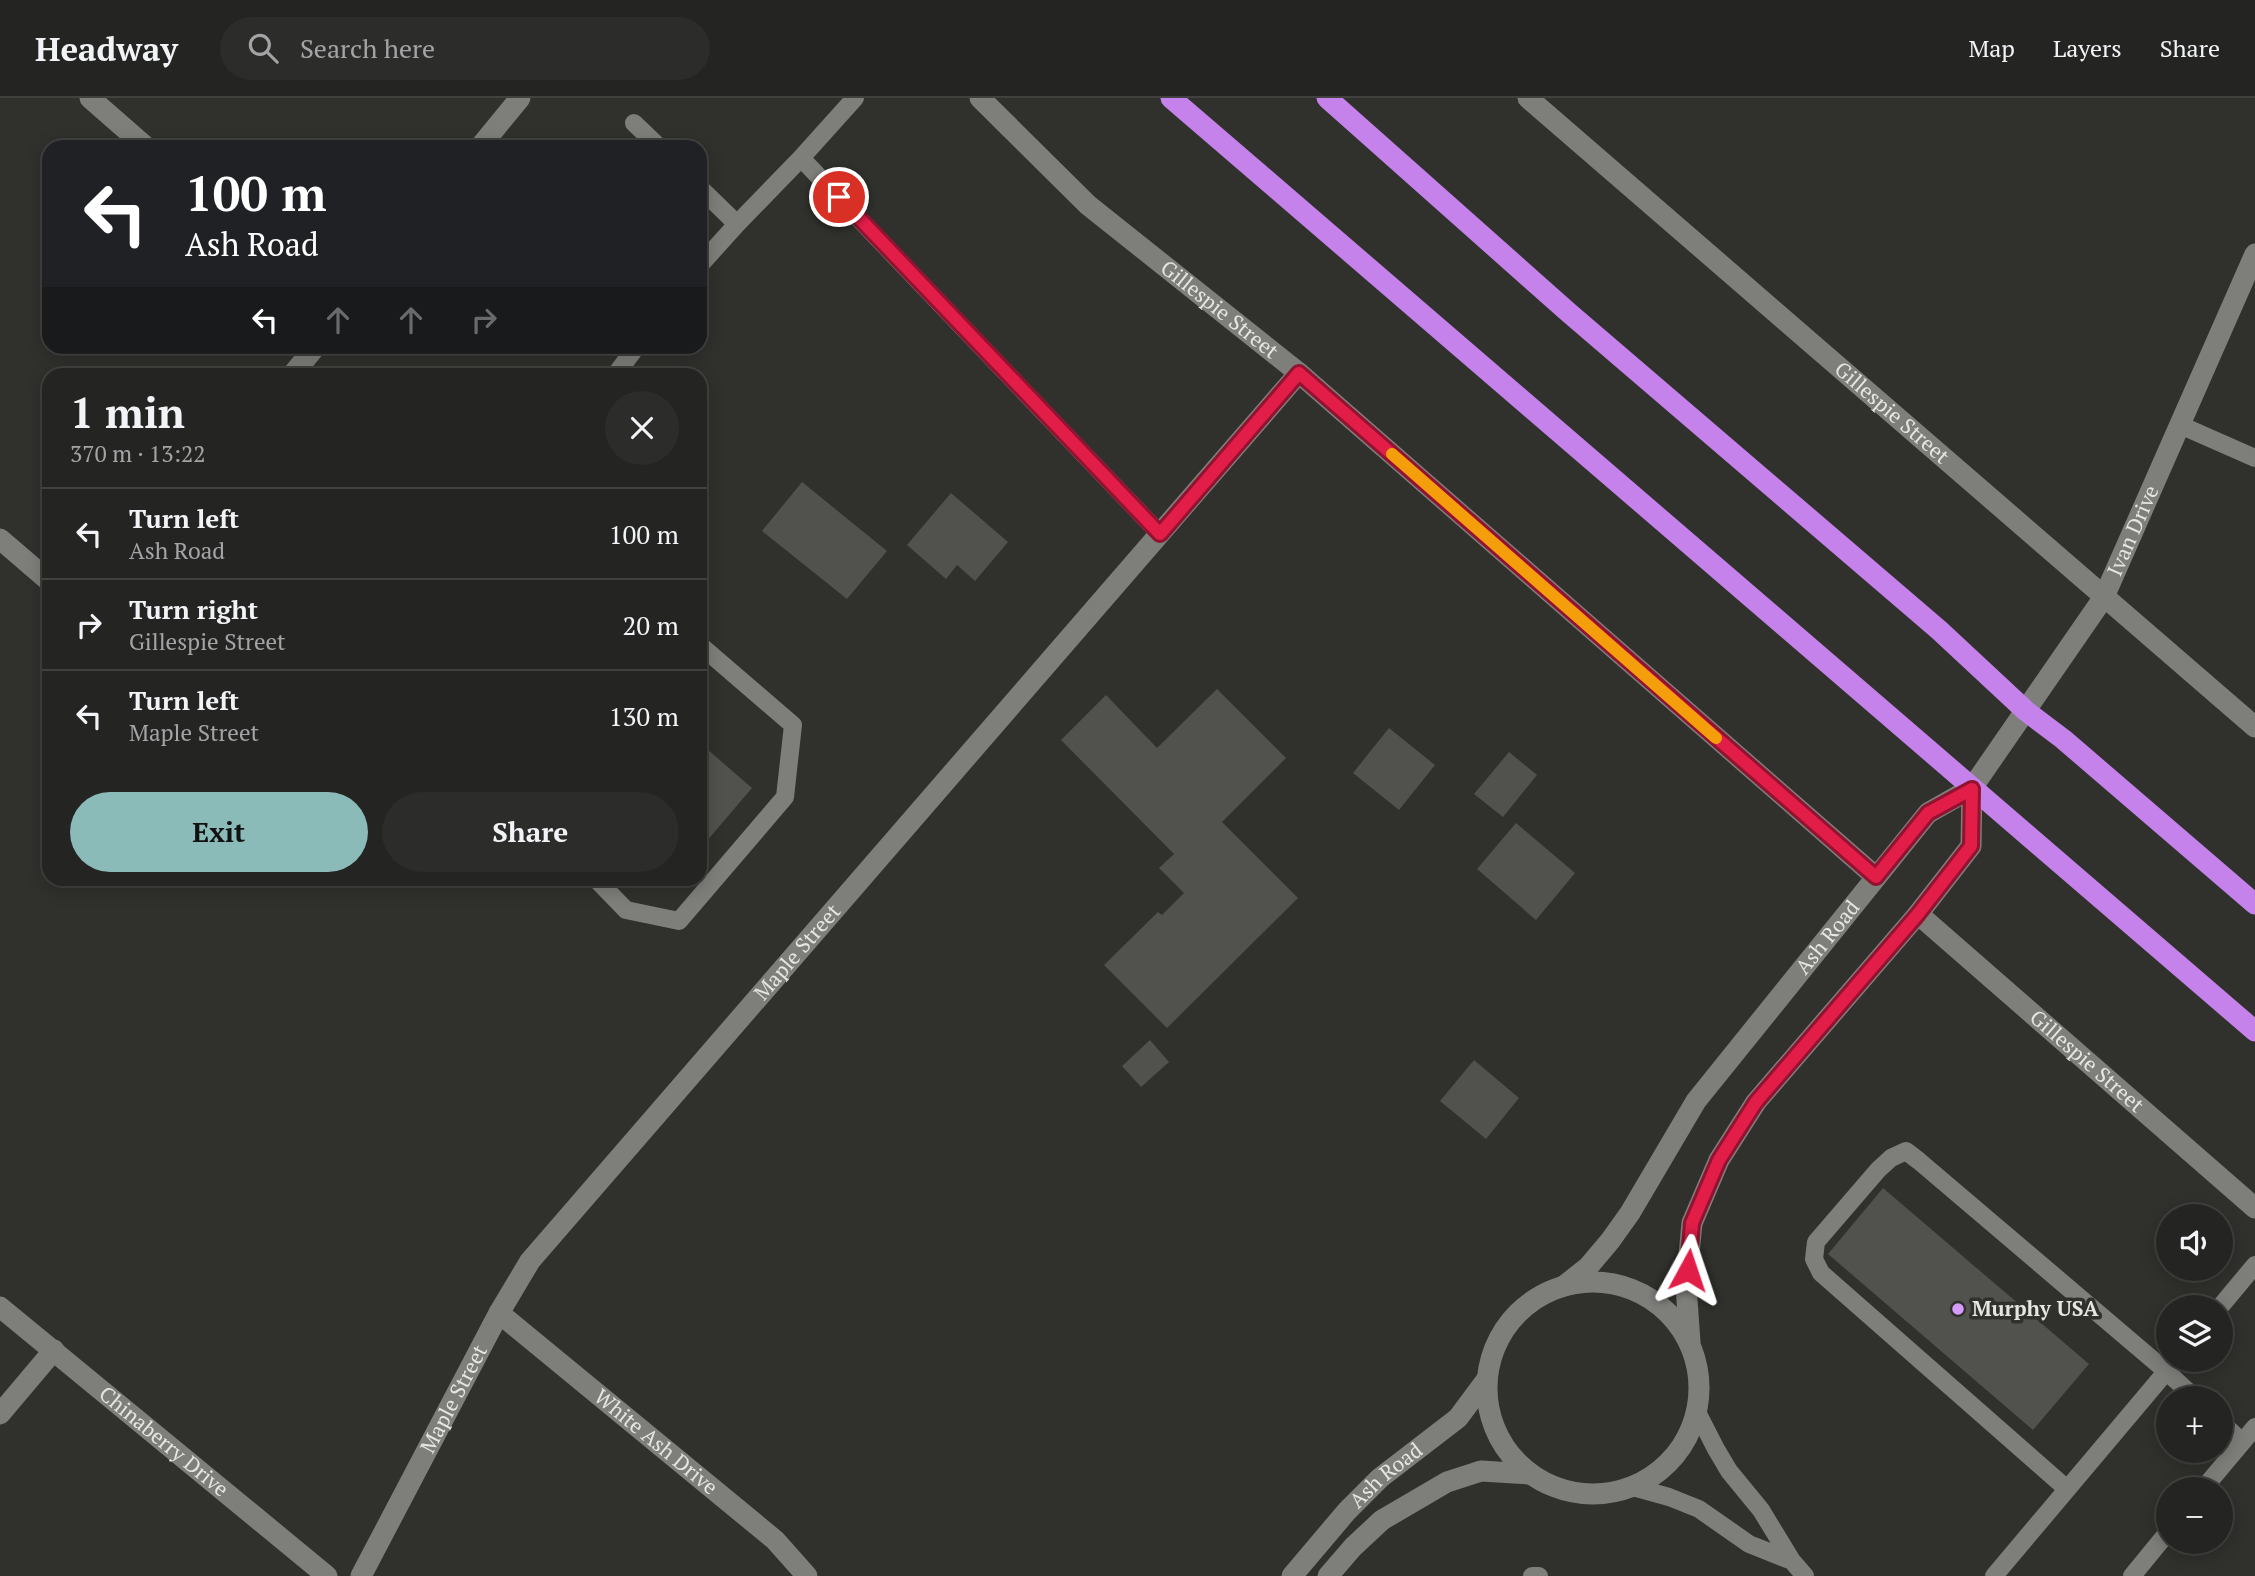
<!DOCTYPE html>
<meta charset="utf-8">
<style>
:root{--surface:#242422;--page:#2c2c2a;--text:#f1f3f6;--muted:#a3a4a5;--line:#414140;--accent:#8bbbb9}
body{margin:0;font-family:"PT Serif",serif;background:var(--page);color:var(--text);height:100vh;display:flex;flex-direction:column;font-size:26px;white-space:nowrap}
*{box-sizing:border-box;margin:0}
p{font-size:23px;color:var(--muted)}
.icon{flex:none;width:38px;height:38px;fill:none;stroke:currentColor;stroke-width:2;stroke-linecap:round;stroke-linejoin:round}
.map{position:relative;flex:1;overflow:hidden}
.details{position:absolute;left:42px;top:270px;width:665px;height:518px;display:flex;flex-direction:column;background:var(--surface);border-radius:21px;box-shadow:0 4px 18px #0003,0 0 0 2px var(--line)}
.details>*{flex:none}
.guide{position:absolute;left:42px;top:42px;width:665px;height:214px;border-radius:21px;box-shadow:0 4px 18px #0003,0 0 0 2px var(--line);background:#202124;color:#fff;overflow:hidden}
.fabs{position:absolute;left:2156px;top:1106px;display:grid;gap:14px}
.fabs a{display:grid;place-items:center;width:77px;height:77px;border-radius:50%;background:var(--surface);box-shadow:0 4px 18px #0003,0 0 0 2px var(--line);font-size:35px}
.pin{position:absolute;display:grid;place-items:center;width:60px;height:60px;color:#fff;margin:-30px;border:4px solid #fff;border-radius:50%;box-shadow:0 2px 7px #0007}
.me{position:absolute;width:77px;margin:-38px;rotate:5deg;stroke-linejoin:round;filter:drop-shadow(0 0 5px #0008)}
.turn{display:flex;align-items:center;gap:24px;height:147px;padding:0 28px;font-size:32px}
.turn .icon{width:91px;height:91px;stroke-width:2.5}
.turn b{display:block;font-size:49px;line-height:60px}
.lanes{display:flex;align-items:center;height:66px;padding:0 28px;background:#0003;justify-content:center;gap:35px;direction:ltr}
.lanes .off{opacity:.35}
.round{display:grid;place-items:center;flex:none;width:74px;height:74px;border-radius:37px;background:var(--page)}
.head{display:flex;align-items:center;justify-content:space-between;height:119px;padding:0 28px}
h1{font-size:42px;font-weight:700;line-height:52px}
.cta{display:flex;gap:14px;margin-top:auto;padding:14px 28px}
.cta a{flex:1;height:80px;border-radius:42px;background:var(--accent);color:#111;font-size:28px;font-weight:700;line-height:80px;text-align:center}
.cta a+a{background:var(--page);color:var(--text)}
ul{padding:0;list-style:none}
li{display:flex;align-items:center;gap:21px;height:91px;padding:0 28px;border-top:2px solid var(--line)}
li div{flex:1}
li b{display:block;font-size:26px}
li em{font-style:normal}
header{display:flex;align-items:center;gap:42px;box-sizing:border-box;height:98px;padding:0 35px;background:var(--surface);border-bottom:2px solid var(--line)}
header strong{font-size:33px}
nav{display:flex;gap:38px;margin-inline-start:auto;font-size:24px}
.search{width:490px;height:63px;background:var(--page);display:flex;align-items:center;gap:18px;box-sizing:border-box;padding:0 24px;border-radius:38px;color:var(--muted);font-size:26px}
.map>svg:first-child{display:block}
.building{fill:#51514d}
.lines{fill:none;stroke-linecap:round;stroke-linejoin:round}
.lane{stroke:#7e7e7a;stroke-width:18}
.street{stroke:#7e7e7a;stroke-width:21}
.highway{stroke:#c682eb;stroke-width:21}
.route-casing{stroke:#92132f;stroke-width:18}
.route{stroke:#e11d48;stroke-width:12}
.slow{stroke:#f59e0b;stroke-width:12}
.poi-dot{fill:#d79bf9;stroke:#30302d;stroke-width:2.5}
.labels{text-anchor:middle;stroke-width:7;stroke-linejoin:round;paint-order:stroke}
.street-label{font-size:21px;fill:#e5e5e3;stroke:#30302d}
.poi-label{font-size:21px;font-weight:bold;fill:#e5e5e3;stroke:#30302d;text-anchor:start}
</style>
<header>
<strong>Headway</strong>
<div class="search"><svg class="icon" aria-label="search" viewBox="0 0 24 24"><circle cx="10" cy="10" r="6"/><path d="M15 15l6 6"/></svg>Search here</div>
<nav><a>Map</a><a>Layers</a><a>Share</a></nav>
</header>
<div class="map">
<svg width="2255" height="1478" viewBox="0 0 2255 1478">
<rect width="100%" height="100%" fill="#30302d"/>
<path class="building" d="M802 384 887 453 847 501 762 433Z
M951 395 1008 444 975 483 957 467 946 481 907 447Z
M1217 591 1286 660 1222 724 1298 800 1167 930 1104 867 1158 814 1162 817 1184 795 1159 770 1174 756 1061 642 1106 597 1157 650Z
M1389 630 1435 667 1399 712 1353 675Z
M700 645 752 690 700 751Z
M1509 654 1537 677 1503 719 1474 696Z
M1516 725 1575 775 1536 822 1477 771Z
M1150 942 1169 964 1141 989 1122 968Z
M1474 962 1519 1000 1486 1041 1440 1003Z
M1883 1090 2089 1266 2033 1332 1828 1156Z"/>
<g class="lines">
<path class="lane" d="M855 0 801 60 1160 436
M634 25 659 49
M700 90 737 126
M700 167 737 126 801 60
M616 276 637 248
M2180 327 2255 360
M595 780 626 812 679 823 785 699 793 627 700 547
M2220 1209 2255 1167
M1697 1314 1716 1351 1729 1373 1761 1412 1792 1463 1805 1478
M2221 1324 2242 1344
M1633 1389 1669 1399 1699 1411 1749 1446 1792 1463
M2067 1391 1821 1175 1814 1161 1816 1144 1878 1072 1891 1060 1906 1053 1919 1063 2166 1273 2195 1300
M2203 1391 2255 1329
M1532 1478H1539
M1994 1478 2176 1262
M2132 1478 2168 1434"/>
<g class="street">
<path d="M90 0 146 49"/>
<path id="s1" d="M980 0 1088 107 1299 275 1876 779"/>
<path id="s2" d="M1528 0 2255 629"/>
<path d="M480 49 520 0"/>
<path d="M293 276 316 248"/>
<path d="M0 441 49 483"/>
<path id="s3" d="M1918 816 2255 1110"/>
<circle cx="1593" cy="1290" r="106"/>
<path id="s4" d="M1564 1188 1588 1169 1610 1143 1630 1115 1696 1003 1928 715 1972 690 2104 499 2255 156"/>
<path id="s5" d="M0 1209 327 1478"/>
<path id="s6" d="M499 1215 775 1442 807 1478"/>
<path d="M1690 1244 1686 1188 1692 1125 1719 1062 1756 1004 1918 816 1971 748 1972 690"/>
<path d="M0 1316 54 1252"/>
<path id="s7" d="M361 1478 499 1215 530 1163 1299 275"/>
<path id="s8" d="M1292 1478 1347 1413 1380 1380 1458 1320 1487 1281"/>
<path d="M1328 1478 1353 1449 1382 1422 1447 1384 1481 1373 1529 1376"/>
</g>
<path class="highway" d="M1171 0 2255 933
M1327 0 1568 214 1939 532 2026 613 2063 641 2255 806"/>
</g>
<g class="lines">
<g class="route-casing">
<path id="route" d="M839 99 1160 436 1299 275 1876 779 1928 715 1972 691 1971 748 1918 816 1756 1004 1719 1062 1692 1125 1688 1172"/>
</g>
<use href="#route" class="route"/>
<path class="slow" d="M1392 356 1716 640"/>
</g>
<circle class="poi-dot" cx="1958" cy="1211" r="7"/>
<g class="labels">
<g class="street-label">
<text dy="7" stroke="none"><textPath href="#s1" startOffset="320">Gillespie Street</textPath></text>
<text dy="7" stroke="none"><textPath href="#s2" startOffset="481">Gillespie Street</textPath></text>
<text dy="7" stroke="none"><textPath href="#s4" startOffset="954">Ivan Drive</textPath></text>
<text dy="7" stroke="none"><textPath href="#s4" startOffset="439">Ash Road</textPath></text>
<text dy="7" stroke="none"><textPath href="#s7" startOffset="766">Maple Street</textPath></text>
<text dy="7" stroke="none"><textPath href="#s3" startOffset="224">Gillespie Street</textPath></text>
<text dy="7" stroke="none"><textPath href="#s7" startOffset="200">Maple Street</textPath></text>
<text dy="7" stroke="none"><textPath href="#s5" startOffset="212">Chinaberry Drive</textPath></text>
<text dy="7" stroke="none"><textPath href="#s6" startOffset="203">White Ash Drive</textPath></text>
<text dy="7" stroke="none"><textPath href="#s8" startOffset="138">Ash Road</textPath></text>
</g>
<g class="poi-label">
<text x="1972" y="1218">Murphy USA</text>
</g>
</g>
</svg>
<div class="fabs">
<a><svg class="icon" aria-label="sound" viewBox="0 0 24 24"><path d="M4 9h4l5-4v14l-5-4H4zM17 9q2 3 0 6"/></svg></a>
<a><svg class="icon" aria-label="layers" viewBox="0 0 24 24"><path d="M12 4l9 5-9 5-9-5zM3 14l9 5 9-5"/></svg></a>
<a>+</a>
<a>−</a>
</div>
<div class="pin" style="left:839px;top:99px;background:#d93025"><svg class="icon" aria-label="arrive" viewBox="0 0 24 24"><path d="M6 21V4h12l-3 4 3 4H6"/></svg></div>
<svg class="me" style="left:1688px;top:1172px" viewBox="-20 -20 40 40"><path d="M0-17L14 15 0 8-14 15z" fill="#e11d48" stroke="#fff" stroke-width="4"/></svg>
<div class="guide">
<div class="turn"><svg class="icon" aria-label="left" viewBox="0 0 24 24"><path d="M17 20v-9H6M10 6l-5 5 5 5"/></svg><div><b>100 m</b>Ash Road</div></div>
<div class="lanes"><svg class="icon" aria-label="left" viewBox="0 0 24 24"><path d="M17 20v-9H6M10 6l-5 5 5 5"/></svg><svg class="icon off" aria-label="ahead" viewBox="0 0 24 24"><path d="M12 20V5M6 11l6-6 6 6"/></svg><svg class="icon off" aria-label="ahead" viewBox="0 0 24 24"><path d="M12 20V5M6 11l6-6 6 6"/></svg><svg class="icon off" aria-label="right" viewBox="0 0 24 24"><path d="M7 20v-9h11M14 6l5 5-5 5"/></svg></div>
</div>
<section class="details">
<div class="head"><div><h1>1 min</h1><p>370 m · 13:22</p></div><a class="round"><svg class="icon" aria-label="close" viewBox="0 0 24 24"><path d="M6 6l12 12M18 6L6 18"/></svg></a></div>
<ul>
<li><svg class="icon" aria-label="left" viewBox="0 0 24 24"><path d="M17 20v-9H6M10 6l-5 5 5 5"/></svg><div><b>Turn left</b><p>Ash Road</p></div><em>100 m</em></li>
<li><svg class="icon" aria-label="right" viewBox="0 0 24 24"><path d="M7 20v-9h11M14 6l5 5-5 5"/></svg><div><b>Turn right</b><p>Gillespie Street</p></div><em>20 m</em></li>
<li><svg class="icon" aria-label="left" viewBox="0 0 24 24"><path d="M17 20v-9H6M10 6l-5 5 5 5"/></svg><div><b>Turn left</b><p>Maple Street</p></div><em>130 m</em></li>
</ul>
<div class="cta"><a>Exit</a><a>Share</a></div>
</section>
</div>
